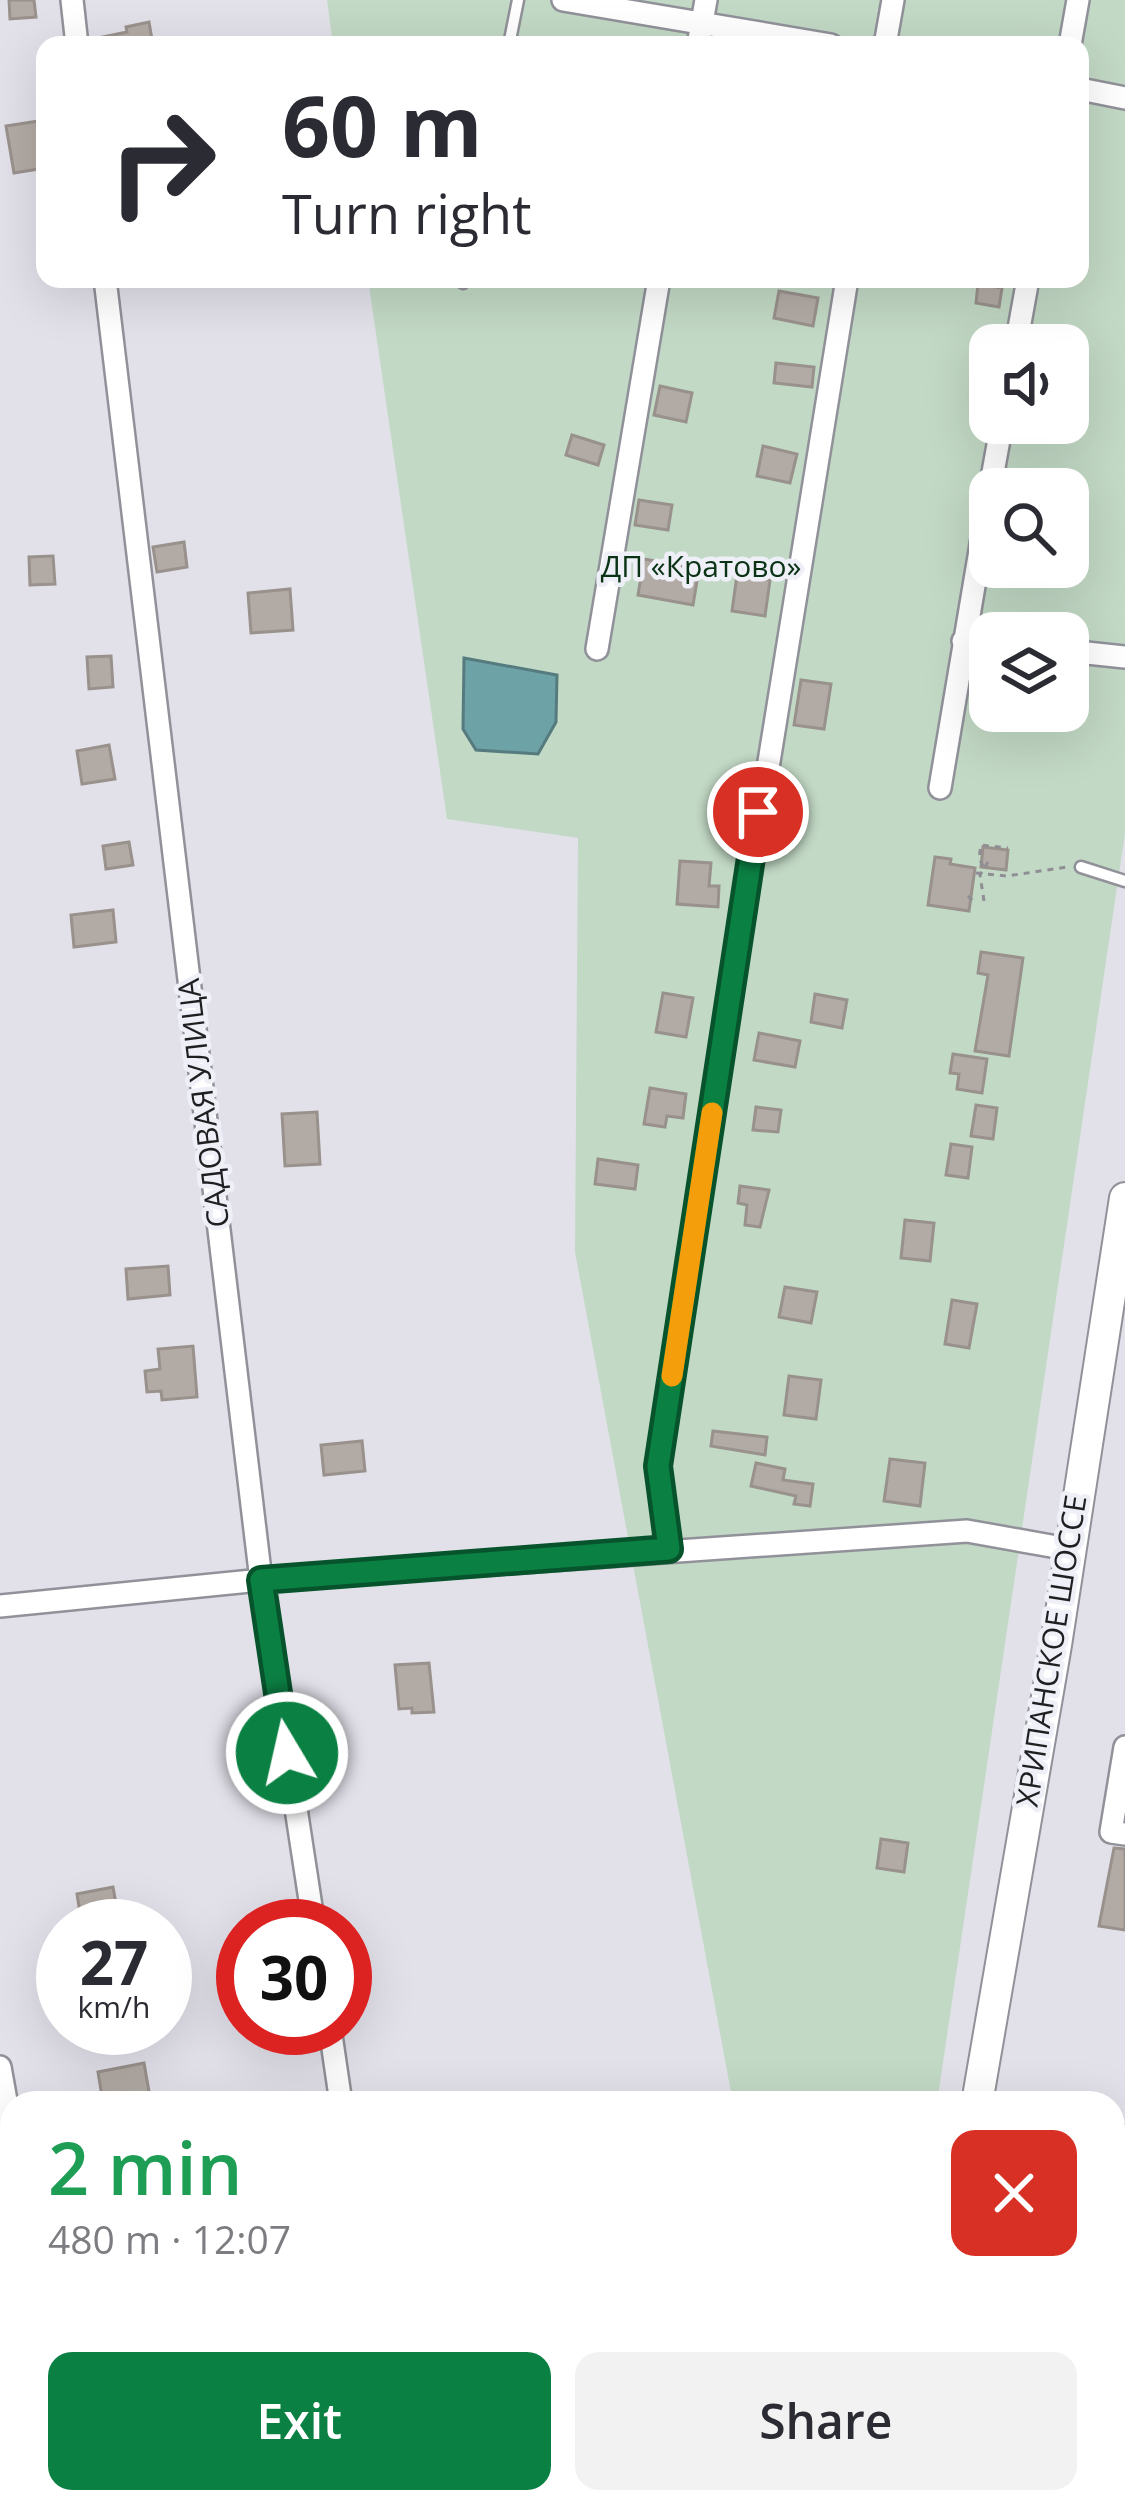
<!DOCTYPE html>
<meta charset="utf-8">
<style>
:root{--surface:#fff;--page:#f2f2f3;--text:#2b2b33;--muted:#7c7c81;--accent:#0b8043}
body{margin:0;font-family:"Open Sans",sans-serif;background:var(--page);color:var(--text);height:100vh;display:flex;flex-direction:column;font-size:45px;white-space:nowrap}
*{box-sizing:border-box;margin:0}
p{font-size:39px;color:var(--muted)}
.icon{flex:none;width:66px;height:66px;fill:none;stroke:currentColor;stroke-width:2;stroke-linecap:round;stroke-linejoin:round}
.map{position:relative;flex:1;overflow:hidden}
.drawer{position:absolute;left:0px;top:2091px;width:1125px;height:423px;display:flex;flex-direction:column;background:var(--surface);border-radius:36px 36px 0 0;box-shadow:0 12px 48px #0002}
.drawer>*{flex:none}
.top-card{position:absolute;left:36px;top:36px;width:1053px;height:252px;border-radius:24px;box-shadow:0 12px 48px #0002;background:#fff;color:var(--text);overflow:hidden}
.tools{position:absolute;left:969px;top:324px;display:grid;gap:24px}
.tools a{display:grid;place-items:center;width:120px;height:120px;border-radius:24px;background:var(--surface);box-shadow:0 12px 48px #0002;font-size:60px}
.speed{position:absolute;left:36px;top:1899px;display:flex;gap:24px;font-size:60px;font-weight:700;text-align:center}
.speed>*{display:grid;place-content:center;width:156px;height:156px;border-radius:50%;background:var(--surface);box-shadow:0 12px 48px #0002;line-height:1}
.speed small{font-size:30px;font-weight:400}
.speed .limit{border:18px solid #d22;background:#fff;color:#111}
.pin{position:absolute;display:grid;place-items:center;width:102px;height:102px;color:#fff;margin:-51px;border:6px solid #fff;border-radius:50%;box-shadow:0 3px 12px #0007}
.me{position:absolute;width:132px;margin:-66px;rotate:351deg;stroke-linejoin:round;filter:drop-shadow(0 0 9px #0008)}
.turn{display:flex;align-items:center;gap:42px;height:252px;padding:0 48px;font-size:54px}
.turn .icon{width:156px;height:156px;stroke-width:2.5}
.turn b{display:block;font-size:84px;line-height:102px}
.round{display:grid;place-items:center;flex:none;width:126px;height:126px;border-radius:24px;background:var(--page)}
.head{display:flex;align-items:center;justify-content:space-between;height:204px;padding:0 48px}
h1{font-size:72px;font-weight:600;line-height:90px;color:#1e9e55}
.action{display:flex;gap:24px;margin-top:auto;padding:24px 48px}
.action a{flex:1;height:138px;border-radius:24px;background:var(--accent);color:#fff;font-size:48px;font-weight:600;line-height:138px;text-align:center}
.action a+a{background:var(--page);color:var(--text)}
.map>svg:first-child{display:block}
.green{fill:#c2d9c5;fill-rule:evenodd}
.water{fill:#6da2a7;stroke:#567b7f;stroke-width:3}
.building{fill:#b2aaa5;stroke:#99918c;stroke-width:3}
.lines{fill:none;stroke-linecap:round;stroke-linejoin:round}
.service-casing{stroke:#919199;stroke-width:15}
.minor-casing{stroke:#919199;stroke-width:26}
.secondary-casing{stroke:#919199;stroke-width:34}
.path{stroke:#8e8e94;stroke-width:3;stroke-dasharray:6 6;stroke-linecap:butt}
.service{stroke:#fff;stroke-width:10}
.minor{stroke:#fff;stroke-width:21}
.secondary{stroke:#fff;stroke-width:30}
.route-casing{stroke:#07532c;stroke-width:30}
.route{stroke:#0b8043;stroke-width:21}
.slow{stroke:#f59e0b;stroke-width:21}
.labels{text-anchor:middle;stroke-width:9;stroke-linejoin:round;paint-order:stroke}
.park-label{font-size:30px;fill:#0a3316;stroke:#efeff7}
.street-label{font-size:30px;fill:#1f1f22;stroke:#efeff7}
</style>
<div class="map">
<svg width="1125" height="2512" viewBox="0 0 1125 2512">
<rect width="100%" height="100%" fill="#e2e1ea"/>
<path class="green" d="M327 0H1125V833L937 2103H733L575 1252 578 838 447 819 368 279H1080V45H333ZM990 345H1068V423H990ZM990 489H1068V567H990ZM990 633H1068V711H990Z"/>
<path class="water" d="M464 658 557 675 556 722 538 754 476 750 463 729Z"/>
<path class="building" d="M9 0H34L36 17 10 19Z
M149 22 153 45H99L98 38 127 32 126 27Z
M45 120V168L14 173 6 126Z
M978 284 1002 288 999 307 976 303Z
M779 291 818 298 813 326 774 318Z
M776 363 814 367 812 387 774 383Z
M660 386 692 393 686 422 654 415Z
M572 435 604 445 598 465 566 455Z
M763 446 797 454 790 483 757 476Z
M639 500 672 505 668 530 635 525Z
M184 542 187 567 157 572 153 547Z
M53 556 55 584 30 585 29 557Z
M644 559 699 569 693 605 638 595Z
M737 575 770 580 765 616 732 611Z
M290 589 293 630 251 633 248 593Z
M111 656 113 687 89 689 87 657Z
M801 680 831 684 824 729 794 725Z
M109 745 115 779 82 784 77 751Z
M129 842 133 865 106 869 103 846Z
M983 847 1008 850 1006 870 981 867Z
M935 857 951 859 950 864 975 868 969 911 928 905Z
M680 861 711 863 709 886H719L718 907 677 904Z
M113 910 116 942 74 947 71 915Z
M981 952 1023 958 1009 1056 975 1051 988 975 978 973Z
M663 993 693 998 686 1037 656 1032Z
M815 994 847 1000 842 1028 811 1022Z
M759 1033 800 1041 795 1067 754 1060Z
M953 1054 987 1059 982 1093 957 1089 959 1074 950 1073Z
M650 1088 686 1094 683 1118 667 1116 665 1127 644 1124Z
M976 1105 997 1108 993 1139 971 1136Z
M756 1107 781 1110 778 1132 753 1130Z
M317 1112 320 1164 285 1166 282 1114Z
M951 1144 972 1147 968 1178 946 1175Z
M598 1159 638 1165 635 1189 595 1184Z
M740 1186 769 1190 760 1227 745 1225 747 1205 738 1203Z
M905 1220 934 1223 930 1261 901 1258Z
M168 1266 170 1295 128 1299 126 1269Z
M785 1287 817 1292 811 1323 779 1317Z
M952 1300 977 1304 969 1348 945 1344Z
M193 1346 197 1397 162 1400 161 1391 147 1392 145 1371 160 1369 158 1349Z
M789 1376 821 1380 816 1419 784 1415Z
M713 1431 767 1437 765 1455 711 1446Z
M362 1441 365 1471 324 1475 321 1445Z
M890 1459 925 1463 920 1506 884 1501Z
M756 1463 785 1469 783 1480 813 1484 810 1506 794 1504 796 1496 751 1486Z
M429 1663 434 1712 412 1713V1708L399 1709 395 1665Z
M881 1839 908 1843 904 1872 877 1868Z
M1114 1848 1125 1849V1930L1099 1926Z
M113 1887 120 1926H82L77 1894Z
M144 2063 151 2103H103L98 2072Z"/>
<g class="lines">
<g class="service-casing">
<path id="service" d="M509 45 518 0
M463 283 464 279
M1081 867 1125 881"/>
</g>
<g class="minor-casing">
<path id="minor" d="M72 0 77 45
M563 0 831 45
M698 45 706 0
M885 45 893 0
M1070 45 1078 0
M1080 89 1125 98
M105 279 261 1580 314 1926
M1016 345 1028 279
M990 489 1002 423
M963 641 990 643
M597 649 659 279
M1068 651 1125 657
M767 774 847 279
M940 788 990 491
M669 1549 659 1466 758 812
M0 1606 261 1580 967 1531 1068 1549
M1125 1747 1111 1832 1125 1834
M330 2028 341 2103
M0 2067 12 2134
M1113 2139 1125 2136
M0 2477H12
M398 2502 399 2512
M73 2512 74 2502"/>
</g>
<g class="secondary-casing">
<path id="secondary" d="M977 2103 1056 1645 1125 1198
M911 2512 913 2502"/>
</g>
<path class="path" d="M983 866 979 858 981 845 1008 848
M976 873 1007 876 1067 867
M968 896 973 901
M984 901 980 875 988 862"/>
<use href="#service" class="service"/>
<use href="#minor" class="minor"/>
<use href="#secondary" class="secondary"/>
</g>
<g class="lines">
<g class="route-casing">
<path id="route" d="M287 1753 261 1580 669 1549 658 1466 758 812"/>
</g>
<use href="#route" class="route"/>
<path class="slow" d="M672 1376 712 1113"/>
</g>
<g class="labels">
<g class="park-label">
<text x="701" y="577">ДП «Кратово»</text>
</g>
<g class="street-label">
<text transform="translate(204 1103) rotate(-97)" y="10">САДОВАЯ УЛИЦА</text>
<text transform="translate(1052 1651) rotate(-81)" y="10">ХРИПАНСКОЕ ШОССЕ</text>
</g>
</g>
</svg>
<div class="tools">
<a><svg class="icon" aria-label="sound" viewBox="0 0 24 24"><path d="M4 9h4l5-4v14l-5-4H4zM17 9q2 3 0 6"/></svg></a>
<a><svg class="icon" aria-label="search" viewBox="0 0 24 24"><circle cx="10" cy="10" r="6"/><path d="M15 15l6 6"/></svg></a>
<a><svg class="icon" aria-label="layers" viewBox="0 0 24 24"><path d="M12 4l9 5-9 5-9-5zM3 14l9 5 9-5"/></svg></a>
</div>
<div class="speed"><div>27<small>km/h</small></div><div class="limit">30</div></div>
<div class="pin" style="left:758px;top:812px;background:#d93025"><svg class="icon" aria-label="arrive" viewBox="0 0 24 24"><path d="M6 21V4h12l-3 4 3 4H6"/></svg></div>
<svg class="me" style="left:287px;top:1753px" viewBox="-20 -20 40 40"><circle r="17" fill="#0b8043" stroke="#fff" stroke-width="3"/><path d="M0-11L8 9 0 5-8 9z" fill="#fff"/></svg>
<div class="top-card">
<div class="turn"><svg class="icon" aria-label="right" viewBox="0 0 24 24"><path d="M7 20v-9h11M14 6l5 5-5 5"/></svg><div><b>60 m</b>Turn right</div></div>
</div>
<section class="drawer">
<div class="head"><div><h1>2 min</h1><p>480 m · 12:07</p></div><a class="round" style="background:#d93025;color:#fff"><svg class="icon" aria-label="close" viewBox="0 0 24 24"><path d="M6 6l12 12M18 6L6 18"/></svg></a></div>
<div class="action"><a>Exit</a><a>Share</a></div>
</section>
</div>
